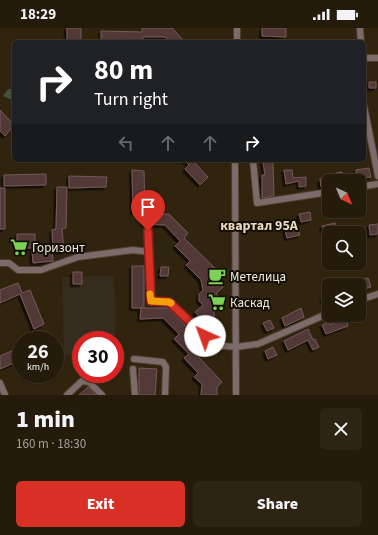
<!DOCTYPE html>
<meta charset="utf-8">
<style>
:root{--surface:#251b0b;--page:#2d2414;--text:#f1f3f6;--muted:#a3a19d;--line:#42392c;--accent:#d93025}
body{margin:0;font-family:"Source Sans 3",sans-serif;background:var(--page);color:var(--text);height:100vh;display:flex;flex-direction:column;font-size:15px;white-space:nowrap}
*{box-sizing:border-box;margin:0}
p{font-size:13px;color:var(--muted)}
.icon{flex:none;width:22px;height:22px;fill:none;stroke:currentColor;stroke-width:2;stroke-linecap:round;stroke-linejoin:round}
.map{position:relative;height:367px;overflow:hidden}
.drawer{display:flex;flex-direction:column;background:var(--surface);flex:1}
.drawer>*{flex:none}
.banner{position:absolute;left:12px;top:12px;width:354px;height:122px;border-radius:6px;box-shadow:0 1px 3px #0004,0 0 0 1px var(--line);background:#202124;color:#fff;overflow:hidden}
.needle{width:26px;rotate:136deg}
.controls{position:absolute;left:322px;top:146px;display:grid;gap:8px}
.controls a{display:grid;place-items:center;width:44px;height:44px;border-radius:6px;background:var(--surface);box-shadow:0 1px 3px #0004,0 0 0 1px var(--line);font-size:20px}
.speed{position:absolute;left:12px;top:303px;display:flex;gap:8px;font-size:20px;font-weight:700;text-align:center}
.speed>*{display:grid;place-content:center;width:52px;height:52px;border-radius:50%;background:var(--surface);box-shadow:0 1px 3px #0004,0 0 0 1px var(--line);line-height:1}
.speed small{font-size:10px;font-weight:400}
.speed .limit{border:6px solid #d22;background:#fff;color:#111}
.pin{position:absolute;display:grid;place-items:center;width:34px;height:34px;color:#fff;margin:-41px -17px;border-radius:50% 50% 50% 0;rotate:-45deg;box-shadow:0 0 4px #0007}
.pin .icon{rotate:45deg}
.me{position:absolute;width:44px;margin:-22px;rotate:317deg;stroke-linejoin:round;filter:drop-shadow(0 0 3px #0008)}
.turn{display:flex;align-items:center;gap:14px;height:84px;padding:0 16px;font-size:18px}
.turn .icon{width:52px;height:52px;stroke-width:2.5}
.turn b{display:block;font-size:28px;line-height:34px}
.lanes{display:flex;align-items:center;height:38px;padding:0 16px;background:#0003;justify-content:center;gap:20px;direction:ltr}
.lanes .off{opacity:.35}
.round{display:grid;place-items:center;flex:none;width:42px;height:42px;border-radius:6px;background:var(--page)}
.headline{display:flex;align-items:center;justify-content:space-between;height:68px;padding:0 16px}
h1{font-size:24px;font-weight:800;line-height:30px}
.primary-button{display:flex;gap:8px;margin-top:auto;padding:8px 16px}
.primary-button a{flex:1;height:46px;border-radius:6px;background:var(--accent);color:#fff;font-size:16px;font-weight:800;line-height:46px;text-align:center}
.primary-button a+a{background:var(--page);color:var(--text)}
.status{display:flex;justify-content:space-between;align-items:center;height:28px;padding:0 20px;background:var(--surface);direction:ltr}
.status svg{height:11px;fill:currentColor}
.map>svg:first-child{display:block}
.industrial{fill:#362c1d}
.green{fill:#464f3d}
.building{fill:#533838;stroke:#765958;filter:url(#shadow)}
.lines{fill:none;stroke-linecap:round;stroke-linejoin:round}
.minor-casing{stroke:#4c402c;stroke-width:8}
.minor{stroke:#7d6b6b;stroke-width:6}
.route-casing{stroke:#8d1f18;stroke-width:10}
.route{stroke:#d93025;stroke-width:7}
.slow{stroke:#f59e0b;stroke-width:7}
.labels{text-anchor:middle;stroke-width:4;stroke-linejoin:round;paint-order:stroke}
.poi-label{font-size:13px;fill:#f2eadd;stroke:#140f06;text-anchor:start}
.neighbourhood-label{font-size:14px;font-weight:bold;fill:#e7d7bd;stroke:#140f06}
</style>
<div class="status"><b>18:29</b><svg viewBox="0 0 49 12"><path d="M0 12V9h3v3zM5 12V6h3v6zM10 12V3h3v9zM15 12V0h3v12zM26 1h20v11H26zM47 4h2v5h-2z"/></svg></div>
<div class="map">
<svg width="378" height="367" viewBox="0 0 378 367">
<defs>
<filter id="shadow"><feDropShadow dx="-2.5" dy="2.5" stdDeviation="0" flood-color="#0009"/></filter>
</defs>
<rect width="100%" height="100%" fill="#31240f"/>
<path class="industrial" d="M114 248 116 326 115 312H81V327H64L62 249Z"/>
<path class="green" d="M8 61H14V73L3 68Z"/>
<path class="building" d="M67 0H81V14H67Z
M142 0H172L185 14H170L165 9H143L142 14H101V3L142 4Z
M262 0H286V9L262 8Z
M369 54H376V60H369Z
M0 82 14 97 5 108 0 103Z
M184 132H197L194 134 208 149 200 157 185 141 189 137Z
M273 133 274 168 262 170V147H265L263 134Z
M369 140 371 149 357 151 356 142Z
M132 142 144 143 145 185 133 184Z
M284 142H292L293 150 306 149V158L299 159V153L286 156Z
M342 144 344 150 338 151 336 145Z
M46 146V157L4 158V147Z
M69 148 107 149 106 159 69 160Z
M327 150 328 157 321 159 320 151Z
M57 159H67L66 200 62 201 64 223H53L52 202 56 201Z
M0 160H5V201H0Z
M310 184 311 192 301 194 299 186Z
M142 186H169L188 205 184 210 221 246 216 251 223 259 216 266 219 269V280L213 286 215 287 206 296 195 284 203 277 199 273V266L203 262 201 252 186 237 190 233 175 218 180 213 165 197 143 196Z
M335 195 337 205H329V207L325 208 322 198Z
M378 196V206L370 207 369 197Z
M297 198 300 207 287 210 285 201Z
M17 206H35V220H17Z
M52 221 53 233 33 235 32 222Z
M132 238H144V280H169L187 299 182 303 197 318 193 323 222 354 217 359V367H201L202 356 194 349 198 345 184 330 189 326 174 311 179 306 163 290 140 291 141 280H143H132Z
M161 239H169L168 248H160Z
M73 244H82V256H73Z
M368 250 371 259 364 261 362 252Z
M18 255 22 265 30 262 44 296 34 301 20 266 0 275V262Z
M329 267V278L326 279 322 270Z
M301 280 304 289 285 298 282 290Z
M350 287 365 288 347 294 348 298 326 306 322 297 329 294 330 297Z
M270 292 274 300 267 303 263 295Z
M308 301 313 312 315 311 319 319 313 322 308 312 288 322 284 313Z
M40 304 43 312H20Z
M21 319V332L0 341V328Z
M273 319 277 327 268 331 265 323Z
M139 340 157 341 155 367H139Z
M88 359 96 367H79Z"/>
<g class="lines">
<g class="minor-casing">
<path id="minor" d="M360 0 361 14
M237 14V0
M364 30H378
M364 78 378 148
M235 132 236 367
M253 132 257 175 329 164
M359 159 378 156
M148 203 151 273 169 274 213 317 236 319 258 316 329 285
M0 235H9L18 242H41L78 229 133 222 149 224
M359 272 378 266
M134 331 163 334 166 339 165 367
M133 341 135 367
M0 355 5 367
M67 367 82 353 89 354 102 367"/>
</g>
<use href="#minor" class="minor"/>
</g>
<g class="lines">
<g class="route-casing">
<path id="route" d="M148 203 151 273 169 274 205 308"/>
</g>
<use href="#route" class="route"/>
<path class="slow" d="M150 266 151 273 169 274 171 275"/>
</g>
<defs>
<g id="supermarket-bare" transform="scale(1.38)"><path d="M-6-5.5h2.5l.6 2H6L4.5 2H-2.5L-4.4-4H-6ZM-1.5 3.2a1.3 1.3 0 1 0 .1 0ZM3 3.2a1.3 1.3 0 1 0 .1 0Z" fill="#7dd154" stroke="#140f06" stroke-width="2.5" paint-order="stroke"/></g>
<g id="cafe-bare" transform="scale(1.38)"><path d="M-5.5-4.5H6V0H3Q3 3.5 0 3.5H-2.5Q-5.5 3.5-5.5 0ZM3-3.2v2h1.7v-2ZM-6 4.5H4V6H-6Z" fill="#7dd154" stroke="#140f06" stroke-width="2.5" paint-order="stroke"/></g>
</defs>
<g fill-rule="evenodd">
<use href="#supermarket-bare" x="19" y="219"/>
<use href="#cafe-bare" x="217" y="248"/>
<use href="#supermarket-bare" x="217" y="274"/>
</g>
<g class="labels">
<g class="poi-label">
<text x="32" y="224">Горизонт</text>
<text x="230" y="253">Метелица</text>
<text x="230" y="279">Каскад</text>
</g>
<g class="neighbourhood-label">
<text x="259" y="202">квартал 95А</text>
</g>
</g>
</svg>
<div class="controls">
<a><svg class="needle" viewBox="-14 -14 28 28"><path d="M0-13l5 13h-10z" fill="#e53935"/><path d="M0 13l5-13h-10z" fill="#a3a19d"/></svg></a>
<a><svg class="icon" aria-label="search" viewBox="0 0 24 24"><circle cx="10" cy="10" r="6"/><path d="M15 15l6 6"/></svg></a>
<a><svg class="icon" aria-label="layers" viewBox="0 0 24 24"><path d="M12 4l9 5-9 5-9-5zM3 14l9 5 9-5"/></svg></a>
</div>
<div class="speed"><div>26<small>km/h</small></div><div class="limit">30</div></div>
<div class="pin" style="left:148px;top:203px;background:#d93025"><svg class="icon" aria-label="arrive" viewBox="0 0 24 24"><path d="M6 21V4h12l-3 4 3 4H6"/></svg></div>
<svg class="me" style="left:205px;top:308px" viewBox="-20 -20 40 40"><circle r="19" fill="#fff"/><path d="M0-13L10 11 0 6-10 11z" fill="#d93025"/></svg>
<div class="banner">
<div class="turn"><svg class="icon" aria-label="right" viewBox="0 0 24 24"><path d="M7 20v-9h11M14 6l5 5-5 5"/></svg><div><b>80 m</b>Turn right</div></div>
<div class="lanes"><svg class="icon off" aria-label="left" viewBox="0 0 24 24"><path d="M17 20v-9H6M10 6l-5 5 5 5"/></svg><svg class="icon off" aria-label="ahead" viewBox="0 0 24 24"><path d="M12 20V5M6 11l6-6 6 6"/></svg><svg class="icon off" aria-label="ahead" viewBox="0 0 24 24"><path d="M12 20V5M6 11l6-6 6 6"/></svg><svg class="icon" aria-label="right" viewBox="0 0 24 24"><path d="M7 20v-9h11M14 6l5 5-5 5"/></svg></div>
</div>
</div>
<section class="drawer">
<div class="headline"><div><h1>1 min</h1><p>160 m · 18:30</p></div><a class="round"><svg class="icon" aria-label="close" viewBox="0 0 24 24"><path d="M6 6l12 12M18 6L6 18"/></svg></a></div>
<div class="primary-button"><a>Exit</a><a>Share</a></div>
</section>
